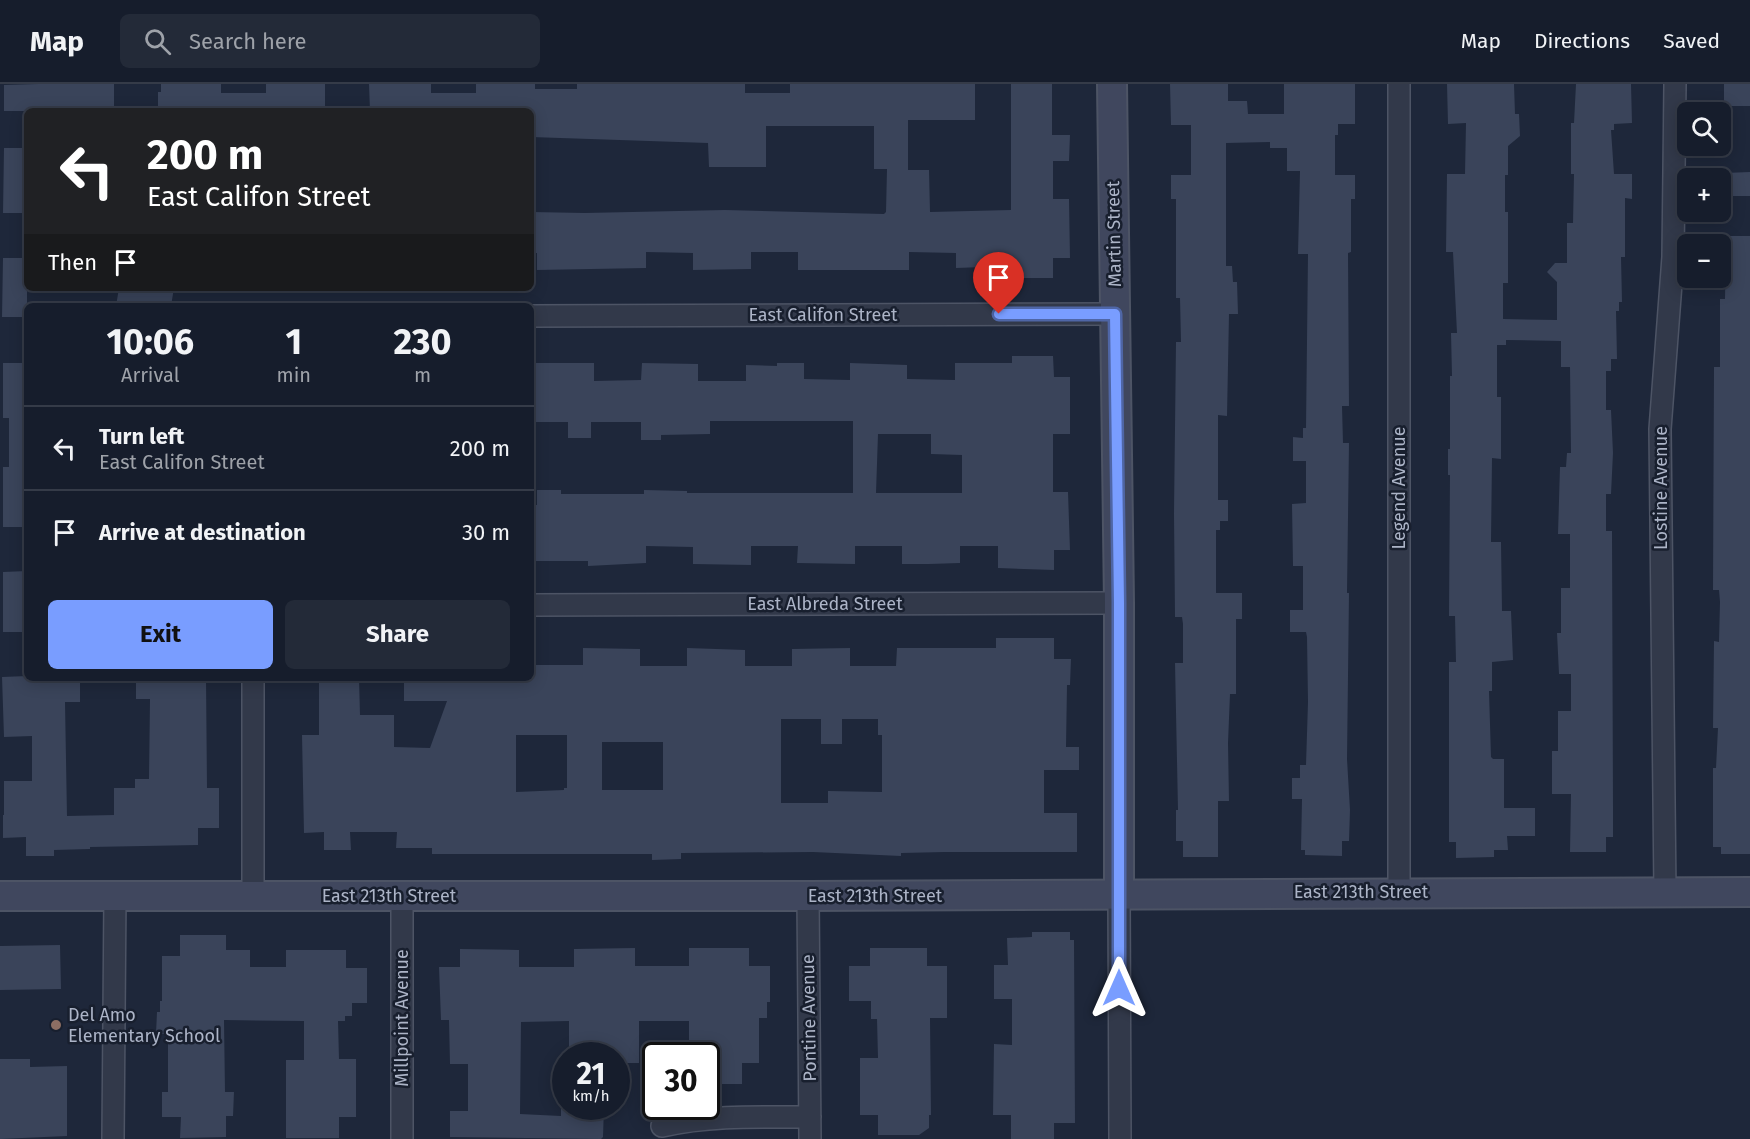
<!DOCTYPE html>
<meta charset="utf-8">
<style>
:root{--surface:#161d2c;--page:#232a38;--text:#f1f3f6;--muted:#9ea2a9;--line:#353b48;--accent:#799dff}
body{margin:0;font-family:"Fira Sans",sans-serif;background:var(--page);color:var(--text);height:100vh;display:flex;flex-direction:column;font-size:22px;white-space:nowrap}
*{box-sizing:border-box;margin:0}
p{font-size:20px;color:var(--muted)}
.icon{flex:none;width:33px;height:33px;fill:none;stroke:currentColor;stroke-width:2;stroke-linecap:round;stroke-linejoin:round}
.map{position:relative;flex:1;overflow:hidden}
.sheet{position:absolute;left:24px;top:219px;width:510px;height:378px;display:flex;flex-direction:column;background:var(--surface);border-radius:9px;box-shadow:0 3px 15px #0003,0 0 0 2px var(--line)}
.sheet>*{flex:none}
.banner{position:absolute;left:24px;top:24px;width:510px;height:183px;border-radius:9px;box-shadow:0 3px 15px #0003,0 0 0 2px var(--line);background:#202124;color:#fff;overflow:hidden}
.buttons{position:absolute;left:1677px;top:18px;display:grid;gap:12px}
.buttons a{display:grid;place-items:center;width:54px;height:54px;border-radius:9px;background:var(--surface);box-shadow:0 3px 15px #0003,0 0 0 2px var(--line);font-size:30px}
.speed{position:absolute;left:552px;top:958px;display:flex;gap:12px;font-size:30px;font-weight:700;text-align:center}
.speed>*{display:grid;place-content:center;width:78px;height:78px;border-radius:50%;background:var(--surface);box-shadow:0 3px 15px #0003,0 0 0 2px var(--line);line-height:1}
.speed small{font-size:15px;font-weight:400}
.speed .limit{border:3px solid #111;border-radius:9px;background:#fff;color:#111}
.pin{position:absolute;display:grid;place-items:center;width:51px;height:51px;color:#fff;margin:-62px -26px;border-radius:50% 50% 50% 0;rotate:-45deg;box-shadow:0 0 6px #0007}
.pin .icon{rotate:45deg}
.me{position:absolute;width:66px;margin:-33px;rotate:0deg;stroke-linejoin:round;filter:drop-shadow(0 0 4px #0008)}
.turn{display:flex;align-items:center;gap:21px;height:126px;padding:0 24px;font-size:27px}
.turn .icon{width:78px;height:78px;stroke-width:2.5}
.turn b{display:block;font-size:42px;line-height:51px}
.then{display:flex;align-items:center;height:57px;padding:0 24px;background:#0003;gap:12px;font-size:22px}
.eta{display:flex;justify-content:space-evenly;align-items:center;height:102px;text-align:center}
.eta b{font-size:36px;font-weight:700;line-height:42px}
.cta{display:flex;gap:12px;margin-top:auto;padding:12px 24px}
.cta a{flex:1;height:69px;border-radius:9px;background:var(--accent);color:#111;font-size:24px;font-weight:700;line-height:69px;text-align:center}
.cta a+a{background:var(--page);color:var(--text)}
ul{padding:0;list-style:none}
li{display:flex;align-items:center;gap:18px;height:84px;padding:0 24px;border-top:2px solid var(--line)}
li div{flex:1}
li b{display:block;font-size:22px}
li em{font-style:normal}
header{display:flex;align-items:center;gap:36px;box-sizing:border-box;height:84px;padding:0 30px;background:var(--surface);border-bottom:2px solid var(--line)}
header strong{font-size:28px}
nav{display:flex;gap:33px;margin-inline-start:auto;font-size:21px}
.search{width:420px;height:54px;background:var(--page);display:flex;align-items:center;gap:15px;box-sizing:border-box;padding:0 21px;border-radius:9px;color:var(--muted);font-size:22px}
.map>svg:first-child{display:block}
.building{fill:#3a445a;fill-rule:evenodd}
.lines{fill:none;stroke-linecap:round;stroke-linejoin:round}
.street-casing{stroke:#4d5465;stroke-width:24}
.secondary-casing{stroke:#4d5465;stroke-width:32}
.street{stroke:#32394a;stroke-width:21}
.secondary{stroke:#40475e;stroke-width:28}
.route-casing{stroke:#4f66a6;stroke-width:15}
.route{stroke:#799dff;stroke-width:10}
.education-dot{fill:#8d6e63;stroke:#181f2e;stroke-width:2}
.labels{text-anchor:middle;stroke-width:5;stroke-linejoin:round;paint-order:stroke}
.street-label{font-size:18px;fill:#acb4c7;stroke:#181f2e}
.poi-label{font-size:18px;fill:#acb4c7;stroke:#181f2e;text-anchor:start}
</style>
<header>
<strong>Map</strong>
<div class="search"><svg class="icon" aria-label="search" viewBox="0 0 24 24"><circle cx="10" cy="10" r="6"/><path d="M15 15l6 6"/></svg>Search here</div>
<nav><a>Map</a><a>Directions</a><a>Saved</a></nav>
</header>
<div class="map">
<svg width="1750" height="1055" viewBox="0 0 1750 1055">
<rect width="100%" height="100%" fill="#1e273a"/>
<path class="building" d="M38 0H114V27H4V1Z
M161 0H221V9H266V0H325V27H158V8H161Z
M369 0H431V9H476V0H535V5H577V0H745V9H790V0H975V36H908V86H929L930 128 1011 126V0H1052V51H1070L1069 77H1053V115H1069L1070 174H1053V194H1011V182L956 184V169L909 168V186H798V168H751V185L693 186V169L646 168V184L537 186V169H531V128L585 129 725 126 884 130 886 128 887 85H874V42H766V83H709L708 59 531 53V27H370Z
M1170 0H1228V17H1247L1248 30H1284V0H1355V40H1338V51H1335V91H1355V115H1351V168L1348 169 1349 322H1342L1343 359H1349L1347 509H1349L1347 675 1350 726 1349 757H1342V772L1305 771V766H1301L1302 715H1292V694H1300V681H1306L1308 618 1307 553 1306 548H1290V526H1303V482H1293L1292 420 1306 419V377H1293V353L1303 354V344H1306L1308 170H1298L1300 87H1287V64H1270V58L1226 59V182H1232L1233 198H1237L1238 230H1229L1227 332 1218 331V416H1228V437H1220V446H1216V509H1242V535H1236V610H1230L1228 659 1229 717H1218V773H1183V757H1176V726H1178L1175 579H1183V540L1182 533H1175L1174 430 1176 258H1181L1180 214H1176V115H1171V91H1191V41H1171Z
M1447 0H1514L1515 30H1519L1520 52 1508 62V91H1505V128H1508V199H1503V235L1557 236V198L1547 188 1555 179H1567V139H1573L1574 90H1571V39H1574L1576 0H1631L1632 39 1614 40V46H1611L1614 90H1632V115L1625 114V173H1621L1622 218H1619V227H1616L1617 275H1611V287H1606V326H1611L1613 369 1611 410H1606V447H1612L1613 722V753H1606V768H1570L1571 710H1552V667H1558V627H1571V590H1559L1557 549H1561V504H1570V450H1558L1560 383H1566L1567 369H1571L1570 283H1561V257L1506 256V261H1497V313H1501V375L1492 374 1491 458H1501L1502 527H1511L1513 576 1492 578V607H1489L1491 673 1493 675H1504V724H1535V752H1507L1508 766H1494V773L1456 774V758H1449V578H1456L1455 532H1449L1450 391H1448V365H1450V292H1452L1451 249H1457L1453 168H1446L1447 90H1465L1466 39 1448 40Z
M1724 0H1750V22H1724Z
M4 64H27V129H3Z
M1750 88V112H1725L1724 89Z
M1726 152H1750V770H1721V763H1713V684H1716L1718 644H1713L1714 557 1719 558 1720 518 1719 506H1713L1714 283H1720V215H1725Z
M3 174H27V233H2Z
M119 204H174L171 222H116Z
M1012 272H1053L1054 293H1070V350H1053V408H1068L1070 466H1054V486L998 484V462H960V479L929 480H902V462H855V480L797 479 798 462H751V481L693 480V463L646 462V479L588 482V477H536V459H531V421H537V406H561V410H644V406L687 407V409H853V337H710V350L661 351V356H641V338H591V354H568V338H531L532 279H594V297L641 296 642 279 698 280V297H746V281L777 282V279H804V295L850 296V279L907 281V295L955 296V279H1012ZM878 350H931V370L962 371V409H876Z
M3 279H27V443H3V383H9V334H3Z
M27 487V548H3V488Z
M996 554H1054V575H1071L1070 601H1067L1066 663H1079V686H1044V729H1077V768H945L901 769V772L813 768 681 769V775L652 776V770H432V764H396L397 748H350L351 766H324V748L304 749 302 651H319V594H359L360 631H394V663L430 664 447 617H404V594H483L481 599 530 598 531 581H583V564L640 565V582H687V564L745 566V582H792V565L850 564V582H896L897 564H996ZM781 635H821V660H842V635H878V651H882V708L828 707V719H781ZM516 651H567V704H564V706L516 708ZM602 658H663V706H602Z
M27 592 80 594V618H65L67 732 114 731V704H135V695H149L150 615H136V594H206L207 704H219V744H198V761L90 763V765L54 766V772H26V753L3 754V731H4V697H32V652L4 653 2 593Z
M1032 848H1070V856H1074L1075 1039H1054V1055H1011V1031H993L994 960 1012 961V915H994V881H1008L1007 854 1032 853Z
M180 851H226V866H250V883H286V866H346V884H367V919H352V932H345V937H338L339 975H356V1033H339V1054H286V976H304V937L224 936 225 1008H234L233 1032H226V1053L180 1054 181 1033H162V1008H168V950H156L157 928H160V917H162V872H180Z
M60 861 61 905 0 906V862Z
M635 864V882H689V864H749V882H770V918H767V934H759V979H742V1000H707L706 972H689V937H639V979H616V972H569V937L521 938 520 1030 561 1032V1023H604L603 1053 601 1055 450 1053V1027H468V980H450L449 936H441L439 883H460V865L519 866V883H574V865Z
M870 864H927V882H947V934H930L931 1031H929V1044L919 1051H878V1031H860V974H878L877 935H871V917H849V882H870Z
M0 975H30V983L67 982V1052L0 1055Z"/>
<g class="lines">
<g class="street-casing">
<path id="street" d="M1399 0V808
M531 232 1115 230
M531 521 1119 519
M253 594V811
M1665 808 1660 345 1673 173 1675 0
M1119 811 1120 1055
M402 812V1055
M808 812 810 1055
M662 1042C711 1031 760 1033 810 1033
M113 1055 115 811"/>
</g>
<g class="secondary-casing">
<path id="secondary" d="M1112 0 1119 519V811
M0 812H808L1750 808"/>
</g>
<use href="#street" class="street"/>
<use href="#secondary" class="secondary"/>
</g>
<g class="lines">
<g class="route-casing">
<path id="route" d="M999 230H1115L1119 519V904"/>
</g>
<use href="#route" class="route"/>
</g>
<circle class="education-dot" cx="56" cy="941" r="6"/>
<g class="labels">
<g class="street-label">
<text transform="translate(1114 150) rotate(-91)" y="6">Martin Street</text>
<text x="823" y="237">East Califon Street</text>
<text transform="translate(1399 404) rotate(-90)" y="6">Legend Avenue</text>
<text transform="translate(1661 404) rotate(-90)" y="6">Lostine Avenue</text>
<text x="825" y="526">East Albreda Street</text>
<text x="1361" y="814">East 213th Street</text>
<text x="389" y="818">East 213th Street</text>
<text x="875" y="818">East 213th Street</text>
<text transform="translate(402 934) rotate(-90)" y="6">Millpoint Avenue</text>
<text transform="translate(809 934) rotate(-91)" y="6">Pontine Avenue</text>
</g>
<g class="poi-label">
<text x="68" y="937">Del Amo<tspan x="68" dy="21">Elementary School</tspan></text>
</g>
</g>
</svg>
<div class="buttons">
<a><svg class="icon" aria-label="search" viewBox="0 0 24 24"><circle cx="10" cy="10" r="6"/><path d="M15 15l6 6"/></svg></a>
<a>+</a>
<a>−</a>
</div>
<div class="speed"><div>21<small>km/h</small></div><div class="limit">30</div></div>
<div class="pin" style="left:999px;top:230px;background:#d93025"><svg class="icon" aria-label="arrive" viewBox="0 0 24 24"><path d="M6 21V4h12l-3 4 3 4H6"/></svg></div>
<svg class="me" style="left:1119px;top:904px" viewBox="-20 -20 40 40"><path d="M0-17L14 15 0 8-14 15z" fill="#799dff" stroke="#fff" stroke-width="4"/></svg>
<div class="banner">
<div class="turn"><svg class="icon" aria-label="left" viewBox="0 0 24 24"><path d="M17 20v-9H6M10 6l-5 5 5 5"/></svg><div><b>200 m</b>East Califon Street</div></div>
<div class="then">Then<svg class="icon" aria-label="arrive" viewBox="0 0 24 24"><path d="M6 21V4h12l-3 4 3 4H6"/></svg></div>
</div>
<section class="sheet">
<div class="eta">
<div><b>10:06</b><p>Arrival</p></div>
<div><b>1</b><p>min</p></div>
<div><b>230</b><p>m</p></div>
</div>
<ul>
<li><svg class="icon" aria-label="left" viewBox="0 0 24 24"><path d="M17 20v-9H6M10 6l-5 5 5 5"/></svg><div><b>Turn left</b><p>East Califon Street</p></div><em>200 m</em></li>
<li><svg class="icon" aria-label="arrive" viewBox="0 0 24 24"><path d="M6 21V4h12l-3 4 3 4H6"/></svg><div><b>Arrive at destination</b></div><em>30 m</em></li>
</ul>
<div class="cta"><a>Exit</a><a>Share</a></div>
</section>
</div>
